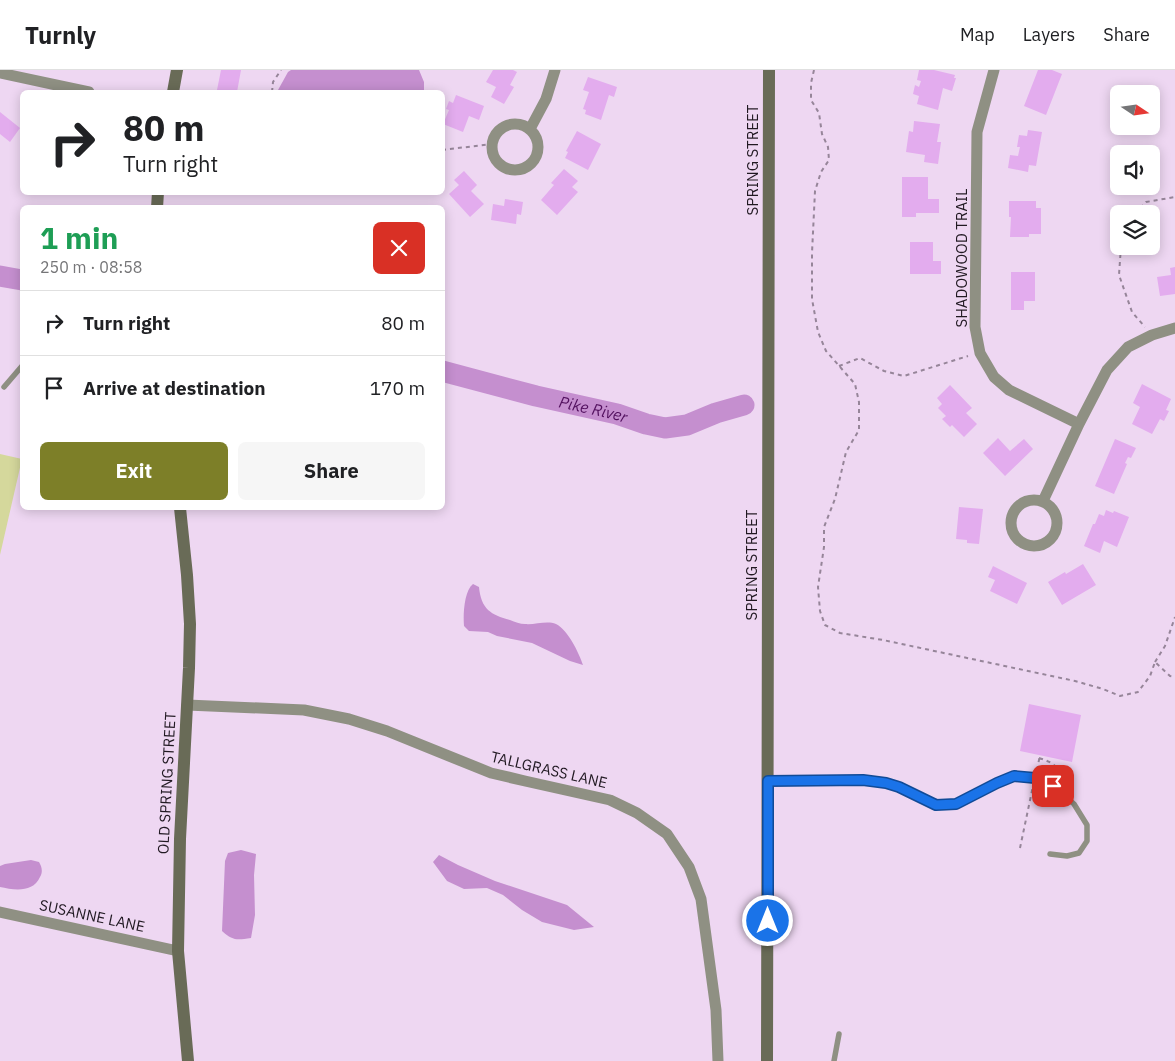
<!DOCTYPE html>
<meta charset="utf-8">
<style>
:root{--surface:#fff;--page:#f6f6f6;--text:#202124;--muted:#757577;--line:#e0e0e0;--accent:#7d7f28}
body{margin:0;font-family:"IBM Plex Sans",sans-serif;background:var(--page);color:var(--text);height:100vh;display:flex;flex-direction:column;font-size:19px;white-space:nowrap}
*{box-sizing:border-box;margin:0}
p{font-size:16px;color:var(--muted)}
.icon{flex:none;width:28px;height:28px;fill:none;stroke:currentColor;stroke-width:2;stroke-linecap:round;stroke-linejoin:round}
.map{position:relative;flex:1;overflow:hidden}
.sheet{position:absolute;left:20px;top:135px;width:425px;height:305px;display:flex;flex-direction:column;background:var(--surface);border-radius:8px;box-shadow:0 2px 12px #0003}
.sheet>*{flex:none}
.hud{position:absolute;left:20px;top:20px;width:425px;height:105px;border-radius:8px;box-shadow:0 2px 12px #0003;background:#fff;color:var(--text);overflow:hidden}
.needle{width:32px;rotate:103deg}
.buttons{position:absolute;left:1110px;top:15px;display:grid;gap:10px}
.buttons a{display:grid;place-items:center;width:50px;height:50px;border-radius:8px;background:var(--surface);box-shadow:0 2px 12px #0003;font-size:25px}
.pin{position:absolute;display:grid;place-items:center;width:42px;height:42px;color:#fff;margin:-21px;border-radius:10px;box-shadow:0 2px 8px #0006}
.me{position:absolute;width:55px;margin:-28px;rotate:0deg;stroke-linejoin:round;filter:drop-shadow(0 0 4px #0008)}
.turn{display:flex;align-items:center;gap:18px;height:105px;padding:0 20px;font-size:22px}
.turn .icon{width:65px;height:65px;stroke-width:2.5}
.turn b{display:block;font-size:35px;line-height:42px}
.round{display:grid;place-items:center;flex:none;width:52px;height:52px;border-radius:8px;background:var(--page)}
.summary{display:flex;align-items:center;justify-content:space-between;height:85px;padding:0 20px}
h1{font-size:30px;font-weight:700;line-height:38px;color:#1e9e55}
.primary-button{display:flex;gap:10px;margin-top:auto;padding:10px 20px}
.primary-button a{flex:1;height:58px;border-radius:8px;background:var(--accent);color:#fff;font-size:20px;font-weight:700;line-height:58px;text-align:center}
.primary-button a+a{background:var(--page);color:var(--text)}
ul{padding:0;list-style:none}
li{display:flex;align-items:center;gap:15px;height:65px;padding:0 20px;border-top:1px solid var(--line)}
li div{flex:1}
li b{display:block;font-size:19px}
li em{font-style:normal}
header{display:flex;align-items:center;gap:30px;box-sizing:border-box;height:70px;padding:0 25px;background:var(--surface);border-bottom:1px solid var(--line)}
header strong{font-size:24px}
nav{display:flex;gap:28px;margin-inline-start:auto;font-size:18px}
.map>svg:first-child{display:block}
.green{fill:#d5d89c}
.water{fill:#c58fcf}
.lines{fill:none;stroke-linecap:round;stroke-linejoin:round}
.river{stroke:#c58fcf;stroke-width:21}
.building{fill:#e3acee}
.path{stroke:#968599;stroke-width:2;stroke-dasharray:4 4;stroke-linecap:butt}
.lane{stroke:#8f9083;stroke-width:5.5}
.street{stroke:#8f9083;stroke-width:11}
.secondary{stroke:#696b57;stroke-width:12}
.route-casing{stroke:#114b97;stroke-width:12}
.route{stroke:#1a73e8;stroke-width:9}
.labels{text-anchor:middle;stroke-width:4;stroke-linejoin:round;paint-order:stroke}
.street-label{font-size:15px;fill:#211922;stroke:#eed7f2}
.water-label{font-size:16px;font-style:italic;fill:#53115f;stroke:#eed7f2}
</style>
<header>
<strong>Turnly</strong>
<nav><a>Map</a><a>Layers</a><a>Share</a></nav>
</header>
<div class="map">
<svg width="1175" height="991" viewBox="0 0 1175 991">
<rect width="100%" height="100%" fill="#eed7f2"/>
<path class="green" d="M0 384 22 389 0 485Z"/>
<path class="water" d="M291 0H419L424 12V22H278V20L288 2Z
M473 514 479 517C481 539 491 545 510 550 515 552 520 554 525 554 535 555 547 550 556 554 568 560 579 583 583 595L570 591 532 573 497 566 488 562 469 561 464 556C463 545 464 521 473 514Z
M241 780 256 784 254 805 255 845 251 868C237 870 233 871 222 861L225 791 228 783Z
M439 785 458 795 495 811 567 835 594 857 574 860 542 852 522 840 503 825 487 818 464 819 447 811 433 792Z
M31 790 39 792C42 797 43 802 40 807 33 823 14 820 0 817V796L5 794Z"/>
<g class="lines">
<g class="river">
<path d="M0 206 22 210"/>
<path id="s1" d="M442 301 536 326 617 344 646 354 665 358 687 355 716 343 744 335"/>
</g>
</g>
<path class="building" d="M221 0H241L237 22H227L217 20Z
M493 0H513L517 2 510 15 514 17 504 34 491 27 496 17 486 12Z
M919 0H934L955 5 954 8H956L952 21 943 18 938 40 917 34 919 26 913 24 915 15 919 17 921 11 917 10Z
M1038 0H1052L1062 4 1046 45 1024 36Z
M588 7 617 17 614 27 609 25 601 50 585 44 586 40 583 39 589 22 583 20Z
M456 25 484 36 479 50 469 46 463 62 443 54 449 40 446 39 449 31 453 33Z
M0 42 20 58 10 72 0 64Z
M914 51 940 54 937 72H941L938 94 924 92 925 85 906 82 909 61 913 62Z
M1028 60 1042 62 1036 96 1029 95 1028 102 1008 98 1010 85 1018 86 1020 77H1017L1019 65 1027 66Z
M577 61 601 74 588 100 565 88 568 82 566 81Z
M564 99 578 111 572 117 578 122 557 145 541 130 554 115 551 113Z
M464 101 477 115 471 121 484 134 470 147 449 124 459 115 454 110Z
M902 107H928V129H939V143H916V147H902Z
M505 129 523 132 521 145 517 144 516 154 491 150 493 134 504 136Z
M1009 131H1036V138H1041V164H1029V167H1010L1011 147H1009Z
M910 172H933V191H941V204H910Z
M1175 197V224L1160 226 1157 207 1171 205 1170 198Z
M1011 202H1035V231H1024V240H1011Z
M1142 314 1171 329 1166 340 1169 341 1164 351 1160 349 1152 364 1132 354 1140 337 1133 333Z
M950 315 972 338 966 343 977 354 964 367 952 355 950 357 942 349 946 346 938 338 942 334 937 328Z
M998 368 1010 381 1024 369 1033 379 1005 406 983 383Z
M1115 369 1136 378 1131 388 1128 387 1125 393 1127 394 1114 424 1095 416Z
M959 437 983 439 979 474 967 473V470L956 469Z
M1106 440 1113 443 1114 441 1129 447 1117 477 1104 471 1100 483 1084 476 1093 454H1095L1099 444 1104 446Z
M1083 494 1096 515 1062 535 1048 512 1065 502 1066 504Z
M993 496 1027 513 1017 534 990 521 995 510 988 507Z
M1029 634 1081 645 1072 692 1020 681Z"/>
<g class="lines">
<path class="path" d="M814 0 811 13V30L819 43 822 64 828 77 829 90 821 102 815 121 812 183V229L818 262 826 281 855 314 859 332V360L846 382 835 429 824 457V477L818 517 820 541 825 555 840 563 883 570 1075 611 1103 619 1120 626 1138 622 1150 606 1155 592 1170 606 1175 607
M272 22 273 12 281 0
M442 80 492 74
M1135 144 1146 132 1175 127
M1121 176 1119 205 1132 242 1145 257
M839 296 860 288 884 301 904 306 968 286
M1155 592 1165 576 1175 547
M1039 688C1052 692 1061 697 1061 711
M1037 700 1040 685
M1020 778 1033 716"/>
<path class="lane" d="M4 317 22 296
M768 711 863 710 886 713 899 717 935 735 956 734 997 713 1014 706 1035 708 1053 716 1074 734 1087 755V771L1079 783 1067 786 1050 784
M834 991 839 964"/>
<path class="street" d="M994 0 977 62 975 257 980 283 994 307 1009 320 1079 354
M0 3 89 22
M492 77a23 23 0 1 1 46 0a23 23 0 1 1-46 0Z
M530 59 546 29 555 0
M1011 453a23 23 0 1 1 46 0a23 23 0 1 1-46 0Z
M1043 431 1079 354 1107 300 1128 277 1152 265 1175 258
M187 635 304 640 349 649 387 661 491 703 525 711 610 730 637 743 667 764 689 797 701 829 716 940 718 991
M0 842 178 881"/>
<path class="secondary" d="M173 22 177 0
M157 138 158 122
M180 438 187 505 190 554 189 598 180 769 178 881 188 991
M767 991 769 0"/>
</g>
<g class="lines">
<g class="route-casing">
<path id="route" d="M768 851V711L863 710 886 713 899 717 936 735 956 734 997 713 1014 706 1035 708 1053 716"/>
</g>
<use href="#route" class="route"/>
</g>
<g class="labels">
<g class="street-label">
<text transform="translate(753 90) rotate(-90)" y="5">SPRING STREET</text>
<text transform="translate(962 188) rotate(-90)" y="5">SHADOWOOD TRAIL</text>
<text transform="translate(752 495) rotate(-90)" y="5">SPRING STREET</text>
<text transform="translate(549 700) rotate(13)" y="5">TALLGRASS LANE</text>
<text transform="translate(167 713) rotate(-87)" y="5">OLD SPRING STREET</text>
<text transform="translate(92 846) rotate(12)" y="5">SUSANNE LANE</text>
</g>
<g class="water-label">
<text dy="6" stroke="none"><textPath href="#s1" startOffset="156">Pike River</textPath></text>
</g>
</g>
</svg>
<div class="buttons">
<a><svg class="needle" viewBox="-14 -14 28 28"><path d="M0-13l5 13h-10z" fill="#e53935"/><path d="M0 13l5-13h-10z" fill="#757577"/></svg></a>
<a><svg class="icon" aria-label="sound" viewBox="0 0 24 24"><path d="M4 9h4l5-4v14l-5-4H4zM17 9q2 3 0 6"/></svg></a>
<a><svg class="icon" aria-label="layers" viewBox="0 0 24 24"><path d="M12 4l9 5-9 5-9-5zM3 14l9 5 9-5"/></svg></a>
</div>
<div class="pin" style="left:1053px;top:716px;background:#d93025"><svg class="icon" aria-label="arrive" viewBox="0 0 24 24"><path d="M6 21V4h12l-3 4 3 4H6"/></svg></div>
<svg class="me" style="left:768px;top:851px" viewBox="-20 -20 40 40"><circle r="17" fill="#1a73e8" stroke="#fff" stroke-width="3"/><path d="M0-11L8 9 0 5-8 9z" fill="#fff"/></svg>
<div class="hud">
<div class="turn"><svg class="icon" aria-label="right" viewBox="0 0 24 24"><path d="M7 20v-9h11M14 6l5 5-5 5"/></svg><div><b>80 m</b>Turn right</div></div>
</div>
<section class="sheet">
<div class="summary"><div><h1>1 min</h1><p>250 m · 08:58</p></div><a class="round" style="background:#d93025;color:#fff"><svg class="icon" aria-label="close" viewBox="0 0 24 24"><path d="M6 6l12 12M18 6L6 18"/></svg></a></div>
<ul>
<li><svg class="icon" aria-label="right" viewBox="0 0 24 24"><path d="M7 20v-9h11M14 6l5 5-5 5"/></svg><div><b>Turn right</b></div><em>80 m</em></li>
<li><svg class="icon" aria-label="arrive" viewBox="0 0 24 24"><path d="M6 21V4h12l-3 4 3 4H6"/></svg><div><b>Arrive at destination</b></div><em>170 m</em></li>
</ul>
<div class="primary-button"><a>Exit</a><a>Share</a></div>
</section>
</div>
